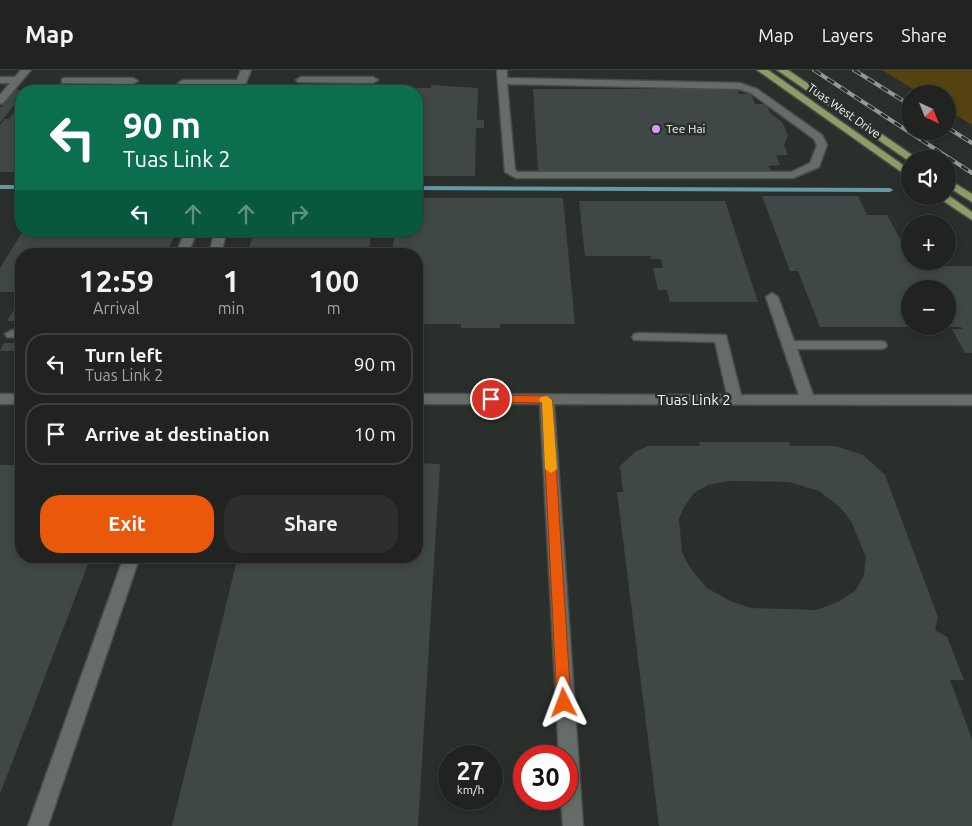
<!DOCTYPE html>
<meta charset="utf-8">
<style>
:root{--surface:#202320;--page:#2d2f2d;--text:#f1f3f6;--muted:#a2a4a5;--line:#3d403e;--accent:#ea580c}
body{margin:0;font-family:Ubuntu,sans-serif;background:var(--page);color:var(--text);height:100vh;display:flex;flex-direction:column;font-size:19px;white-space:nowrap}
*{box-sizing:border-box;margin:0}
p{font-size:16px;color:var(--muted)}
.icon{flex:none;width:28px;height:28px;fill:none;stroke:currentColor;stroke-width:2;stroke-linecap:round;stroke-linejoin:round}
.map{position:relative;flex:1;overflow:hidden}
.drawer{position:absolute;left:15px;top:178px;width:408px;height:315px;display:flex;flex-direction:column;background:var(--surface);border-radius:20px;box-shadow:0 2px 8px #0003,0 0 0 1px var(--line)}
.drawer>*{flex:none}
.hud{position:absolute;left:15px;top:15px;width:408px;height:152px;border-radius:20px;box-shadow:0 2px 8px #0003,0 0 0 1px var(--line);background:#0b6e4f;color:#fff;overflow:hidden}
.needle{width:32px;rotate:137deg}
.buttons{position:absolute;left:901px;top:15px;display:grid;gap:10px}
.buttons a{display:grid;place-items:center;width:55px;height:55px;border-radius:50%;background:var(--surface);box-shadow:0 2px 8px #0003,0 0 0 1px var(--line);font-size:25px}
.speed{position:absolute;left:438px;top:675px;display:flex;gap:10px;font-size:25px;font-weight:700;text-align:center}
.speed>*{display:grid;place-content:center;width:65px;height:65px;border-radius:50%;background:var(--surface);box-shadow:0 2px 8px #0003,0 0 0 1px var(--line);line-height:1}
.speed small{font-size:12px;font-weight:400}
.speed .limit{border:8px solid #d22;background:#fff;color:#111}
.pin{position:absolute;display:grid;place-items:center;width:42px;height:42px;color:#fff;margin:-21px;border:2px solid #fff;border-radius:50%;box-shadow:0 1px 5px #0007}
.me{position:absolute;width:55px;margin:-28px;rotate:357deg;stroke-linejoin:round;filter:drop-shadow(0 0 4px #0008)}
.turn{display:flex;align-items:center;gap:18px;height:105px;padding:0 25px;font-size:22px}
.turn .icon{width:65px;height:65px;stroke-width:2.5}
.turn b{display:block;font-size:35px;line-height:42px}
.lanes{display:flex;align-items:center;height:48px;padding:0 25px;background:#0003;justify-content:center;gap:25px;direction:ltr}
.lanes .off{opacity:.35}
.eta{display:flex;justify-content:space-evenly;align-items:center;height:85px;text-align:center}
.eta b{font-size:30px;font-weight:600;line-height:35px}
.action{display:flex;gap:10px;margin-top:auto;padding:10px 25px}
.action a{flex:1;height:58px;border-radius:20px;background:var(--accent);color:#fff;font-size:20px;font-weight:600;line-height:58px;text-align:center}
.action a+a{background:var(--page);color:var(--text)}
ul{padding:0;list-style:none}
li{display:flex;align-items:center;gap:15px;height:62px;margin:0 10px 8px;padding:0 15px;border:2px solid var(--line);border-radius:20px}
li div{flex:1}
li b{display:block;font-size:19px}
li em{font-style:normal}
header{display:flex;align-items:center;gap:30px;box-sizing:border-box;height:70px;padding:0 25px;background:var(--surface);border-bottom:1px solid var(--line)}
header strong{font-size:24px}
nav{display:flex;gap:28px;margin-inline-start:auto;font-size:18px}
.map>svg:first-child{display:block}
.green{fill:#564311}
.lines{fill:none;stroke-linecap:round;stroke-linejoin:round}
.stream{fill:#619aa7;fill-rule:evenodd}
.building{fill:#404847;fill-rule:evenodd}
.minor-casing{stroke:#484d4a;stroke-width:3}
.major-casing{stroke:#484d4a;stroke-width:3}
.minor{fill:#666c68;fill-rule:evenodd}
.major{fill:#8e9d66;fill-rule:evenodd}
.rail-casing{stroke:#959996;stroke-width:4}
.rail{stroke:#2a2f2b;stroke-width:2.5;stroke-dasharray:8;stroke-linecap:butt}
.route{fill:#ea580c;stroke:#983908}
.slow{fill:#f59e0b}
.poi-dot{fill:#da9af6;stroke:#2a2f2b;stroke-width:2}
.labels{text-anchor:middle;stroke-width:5;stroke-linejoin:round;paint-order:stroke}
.far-street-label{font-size:12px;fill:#f2f6f3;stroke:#2a2f2b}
.far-poi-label{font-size:12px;fill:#f2f6f3;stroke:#2a2f2b;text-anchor:start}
.street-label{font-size:15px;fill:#f2f6f3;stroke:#2a2f2b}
</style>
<header>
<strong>Map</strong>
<nav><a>Map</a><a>Layers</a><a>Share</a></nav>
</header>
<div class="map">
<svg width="972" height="756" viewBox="0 0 972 756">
<rect width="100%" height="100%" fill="#2a2f2b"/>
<path class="green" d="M882 0H972V55L948 40V24H921Z"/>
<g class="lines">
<path class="stream" d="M0 115H21V119H0Z
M416 116 890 118 893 120 890 122 416 120Z"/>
</g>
<path class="building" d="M313 15H334L333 18H358L357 21H277L279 18H312Z
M431 15 478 18 477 50H484V58H476L475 106H416V21H388V18H431Z
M33 17H122L119 21H30Z
M149 17H240L238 21H147Z
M533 19H737L739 24H751L755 34H766L770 43 782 52 788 65 784 75 788 85H776L780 95 768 96 771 101H538Z
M15 20H21V26L0 53V38Z
M21 33V102H0V55L5 49H9Z
M416 126H420V128H563L575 254H500V258H461V254H421L424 220H416V184H392L395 161H416Z
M762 126H858L867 145H887L910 187V191H912L915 196H972V283H965L952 259H962L961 257H948V219H910V257H820L798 201H790Z
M579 131H725L758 232H670L667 220H658L653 198H663L661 189H651V186H585Z
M23 161H176L167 184H21V222H0V198Z
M254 161H372L368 184H247Z
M21 228V251H7Z
M4 273H21V275L18 281H0Z
M699 372H789L790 376H835L863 385 885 405 938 547 935 560 947 567 964 610H950L972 669V756H659L617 422H623L620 396 635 382 648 376H700ZM728 411 789 412 819 421 840 437 851 451 866 487 864 505 855 521 838 532 816 540 751 538 730 531 707 518 690 498 682 482 679 449 684 437 694 423 708 415Z
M416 393 440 394 418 756H172L238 486H416Z
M0 395H21V486H91L0 724Z"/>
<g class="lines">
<g class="minor-casing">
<path id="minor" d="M21 0H31L3 33 0 34V25L10 13H0V7H15Z
M241 0H251L246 13 241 16H183L178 13 183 10H237Z
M497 0H507V8L740 13 757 19 822 65 827 75 819 97 793 108H516L505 102ZM507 14 739 19 751 23 814 69 817 75 810 93 791 102H518L515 100Z
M301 7H373L378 10 373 13 298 12 296 10Z
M65 8H133L138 11 133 14 62 13V9Z
M185 161H197L188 184H176Z
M208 161H220L225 168 221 184H209L213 168Z
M772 223 778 227 794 271H880L885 272 887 275 885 278 880 279H797L813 325H972V335L554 334 583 756H563L561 729H566V686H559L540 334H416V324L727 325 715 272 634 270 632 267 634 264 639 263 726 265 741 325H799L766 227Z
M12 260H21V268L7 267 5 264Z
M0 324H21V334H0Z
M124 486H140L48 756H28Z"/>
</g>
<g class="major-casing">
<path id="major" d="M757 0H768L910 100V108Z
M777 0H788L918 89H910L909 91Z
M948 109 972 124V132L948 117Z
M948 125 972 142V150L936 126Z"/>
</g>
<use href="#minor" class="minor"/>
<use href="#major" class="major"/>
<g class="rail-casing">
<path id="rail" d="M814 0 972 103
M854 0 910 35
M948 58 972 73"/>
</g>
<use href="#rail" class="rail"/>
</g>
<path class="route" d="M491 325 547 326 552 330 571 633 569 638 564 640 559 638 557 633 542 333 487 332 485 329Z"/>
<path class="slow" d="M547 326 552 330 557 399 551 403 545 399 542 333 539 330 541 327Z"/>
<circle class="poi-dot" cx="656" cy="59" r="5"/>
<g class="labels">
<g class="far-street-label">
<text transform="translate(844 41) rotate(35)" y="4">Tuas West Drive</text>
</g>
<g class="far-poi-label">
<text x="666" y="63">Tee Hai</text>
</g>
<g class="street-label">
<text x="694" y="335">Tuas Link 2</text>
</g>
</g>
</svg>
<div class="buttons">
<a><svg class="needle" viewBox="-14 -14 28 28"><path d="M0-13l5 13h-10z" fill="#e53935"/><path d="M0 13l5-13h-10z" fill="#a2a4a5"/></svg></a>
<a><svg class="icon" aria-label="sound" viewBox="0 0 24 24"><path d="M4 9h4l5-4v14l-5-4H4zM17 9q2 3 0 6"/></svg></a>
<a>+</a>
<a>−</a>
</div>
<div class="speed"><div>27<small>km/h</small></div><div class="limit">30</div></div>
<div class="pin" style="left:491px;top:329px;background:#d93025"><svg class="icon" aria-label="arrive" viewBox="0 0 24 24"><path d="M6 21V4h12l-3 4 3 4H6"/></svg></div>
<svg class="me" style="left:564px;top:633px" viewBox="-20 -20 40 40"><path d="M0-17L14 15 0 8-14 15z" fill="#ea580c" stroke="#fff" stroke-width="4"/></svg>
<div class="hud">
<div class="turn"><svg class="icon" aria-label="left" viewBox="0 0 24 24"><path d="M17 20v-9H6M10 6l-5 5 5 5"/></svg><div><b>90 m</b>Tuas Link 2</div></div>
<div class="lanes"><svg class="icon" aria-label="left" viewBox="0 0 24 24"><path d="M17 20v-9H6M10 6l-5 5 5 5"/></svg><svg class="icon off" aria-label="ahead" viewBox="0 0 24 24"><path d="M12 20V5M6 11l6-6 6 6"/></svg><svg class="icon off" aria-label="ahead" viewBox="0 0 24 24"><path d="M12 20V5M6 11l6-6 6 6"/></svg><svg class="icon off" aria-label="right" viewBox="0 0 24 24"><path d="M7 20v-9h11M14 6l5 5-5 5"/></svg></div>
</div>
<section class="drawer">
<div class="eta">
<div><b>12:59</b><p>Arrival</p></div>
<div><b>1</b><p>min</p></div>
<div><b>100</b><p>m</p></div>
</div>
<ul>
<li><svg class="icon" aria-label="left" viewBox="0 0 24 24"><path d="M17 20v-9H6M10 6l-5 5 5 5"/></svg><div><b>Turn left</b><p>Tuas Link 2</p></div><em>90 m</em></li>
<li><svg class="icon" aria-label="arrive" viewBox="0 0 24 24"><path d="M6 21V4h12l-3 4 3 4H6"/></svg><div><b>Arrive at destination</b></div><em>10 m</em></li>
</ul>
<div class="action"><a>Exit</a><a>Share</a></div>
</section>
</div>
